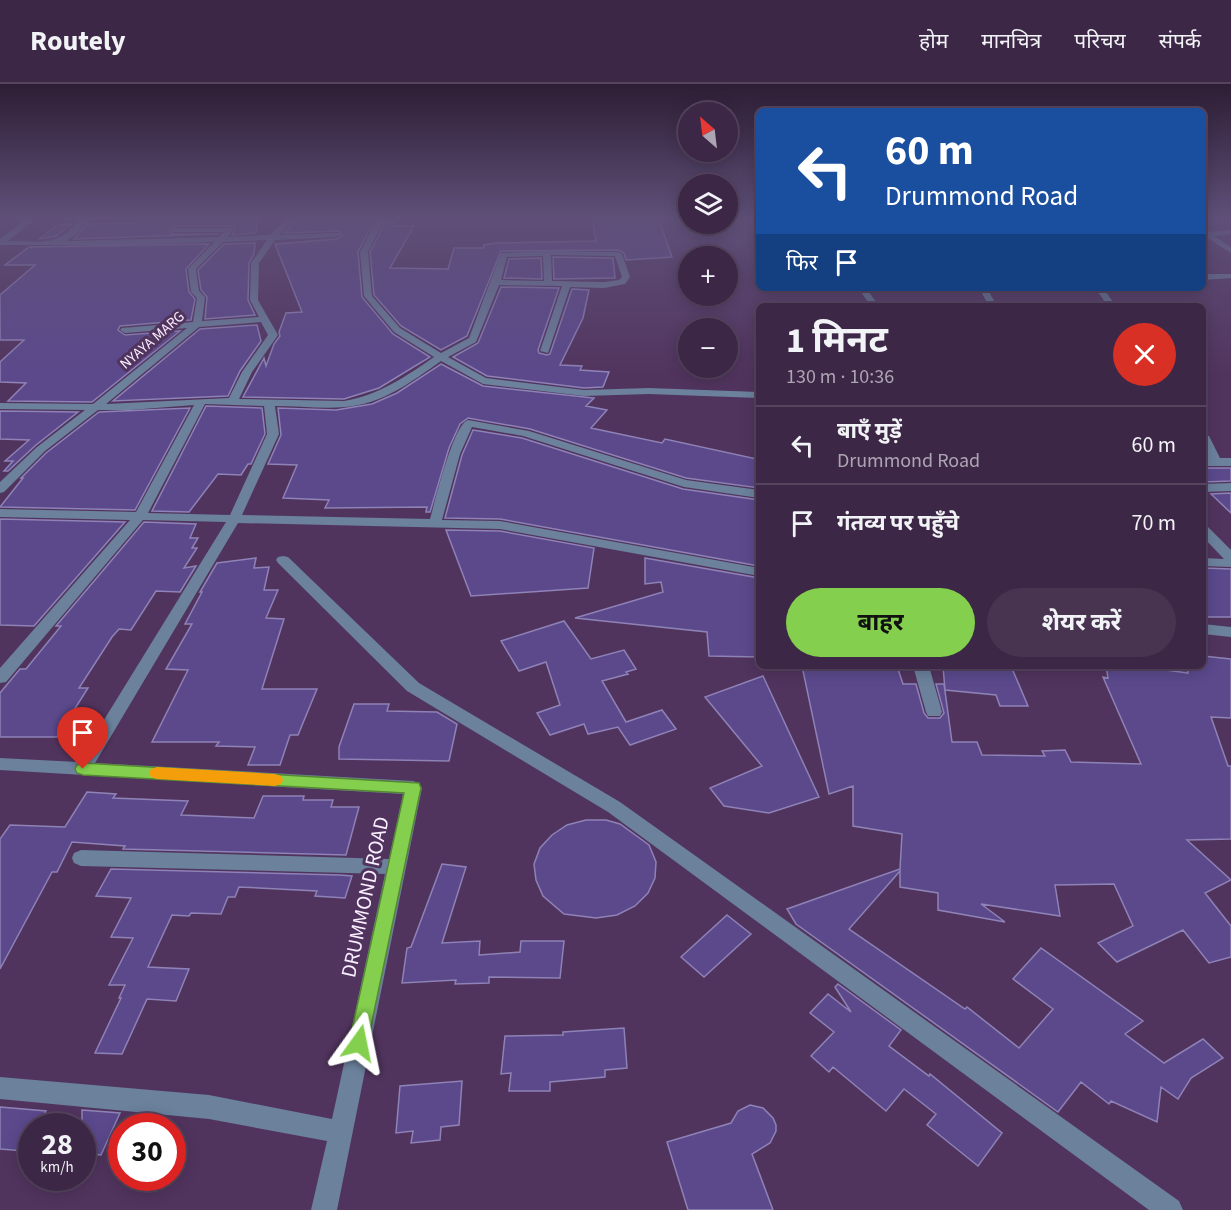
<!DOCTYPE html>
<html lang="hi">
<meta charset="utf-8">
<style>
:root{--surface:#3d2746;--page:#483351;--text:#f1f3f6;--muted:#ada5b3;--line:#56445f;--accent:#84d04e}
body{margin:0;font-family:"Source Sans 3","Noto Sans Devanagari",sans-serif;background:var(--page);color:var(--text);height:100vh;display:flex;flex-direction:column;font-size:22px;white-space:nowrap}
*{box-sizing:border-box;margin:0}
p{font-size:20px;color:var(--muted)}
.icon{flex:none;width:33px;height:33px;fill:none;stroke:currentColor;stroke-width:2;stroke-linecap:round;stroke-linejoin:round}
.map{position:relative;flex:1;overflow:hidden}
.panel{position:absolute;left:756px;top:219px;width:450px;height:366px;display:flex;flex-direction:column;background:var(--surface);border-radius:9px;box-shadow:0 3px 15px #0003,0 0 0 2px var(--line)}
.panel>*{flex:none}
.top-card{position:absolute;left:756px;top:24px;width:450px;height:183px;border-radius:9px;box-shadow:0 3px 15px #0003,0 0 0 2px var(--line);background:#1a4fa0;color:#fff;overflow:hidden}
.needle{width:39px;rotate:332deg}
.controls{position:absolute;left:678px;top:18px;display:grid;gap:12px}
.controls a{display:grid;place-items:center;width:60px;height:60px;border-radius:50%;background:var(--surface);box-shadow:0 3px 15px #0003,0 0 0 2px var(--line);font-size:30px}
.speed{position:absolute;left:18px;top:1029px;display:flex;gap:12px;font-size:30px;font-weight:700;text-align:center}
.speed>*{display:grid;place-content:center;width:78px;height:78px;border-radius:50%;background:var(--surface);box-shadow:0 3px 15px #0003,0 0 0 2px var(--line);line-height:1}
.speed small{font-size:15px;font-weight:400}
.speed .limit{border:9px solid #d22;background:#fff;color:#111}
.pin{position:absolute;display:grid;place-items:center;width:51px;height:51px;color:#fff;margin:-62px -26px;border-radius:50% 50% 50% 0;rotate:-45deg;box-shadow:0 0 6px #0007}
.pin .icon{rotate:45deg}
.me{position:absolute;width:66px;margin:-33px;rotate:12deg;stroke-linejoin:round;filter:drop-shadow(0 0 4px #0008)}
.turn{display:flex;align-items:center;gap:21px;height:126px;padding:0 30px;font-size:27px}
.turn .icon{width:78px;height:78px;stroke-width:2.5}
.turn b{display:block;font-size:42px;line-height:51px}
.then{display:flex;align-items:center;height:57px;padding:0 30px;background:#0003;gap:12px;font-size:22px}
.round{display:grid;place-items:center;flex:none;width:63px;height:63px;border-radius:32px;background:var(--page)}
.head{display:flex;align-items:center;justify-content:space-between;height:102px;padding:0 30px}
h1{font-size:36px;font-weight:700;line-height:45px}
.action{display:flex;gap:12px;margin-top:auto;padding:12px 30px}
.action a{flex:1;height:69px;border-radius:36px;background:var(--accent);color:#111;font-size:24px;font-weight:700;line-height:69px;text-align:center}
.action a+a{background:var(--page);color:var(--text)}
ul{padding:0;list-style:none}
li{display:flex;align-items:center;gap:18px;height:78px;padding:0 30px;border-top:2px solid var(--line)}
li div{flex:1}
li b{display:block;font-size:22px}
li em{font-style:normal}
header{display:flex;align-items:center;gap:36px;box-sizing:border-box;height:84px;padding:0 30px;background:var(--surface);border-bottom:2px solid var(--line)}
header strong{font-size:28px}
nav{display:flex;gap:33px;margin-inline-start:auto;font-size:21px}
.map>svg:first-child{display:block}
.building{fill:#5b498c;stroke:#8e82b6;stroke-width:1.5}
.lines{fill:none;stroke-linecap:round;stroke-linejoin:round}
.minor{fill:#6b819c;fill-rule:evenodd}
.route{fill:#84d04e;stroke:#568733;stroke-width:1.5}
.slow{fill:#f59e0b}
.labels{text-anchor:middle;stroke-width:6;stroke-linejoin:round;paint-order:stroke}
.far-street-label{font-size:15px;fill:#faefff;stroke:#51345e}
.near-street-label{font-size:21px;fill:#faefff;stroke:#51345e}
</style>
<header>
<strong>Routely</strong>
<nav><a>होम</a><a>मानचित्र</a><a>परिचय</a><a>संपर्क</a></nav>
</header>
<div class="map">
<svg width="1231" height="1126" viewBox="0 0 1231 1126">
<rect width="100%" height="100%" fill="#51345e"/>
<path class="building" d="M142 133H258L256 149 232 151 235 144 233 142H175L169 145 172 150H219L74 155 87 140 135 139Z
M347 133H376L358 168 362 213 393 250 430 273 379 304 344 315 243 313 264 274 266 282 274 260 280 252 279 248 286 229 302 228 275 160 337 155 342 152 339 147 284 149 298 134Z
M607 133H658L672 173 626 176 624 169 618 166 501 167 467 252 441 266 401 242 374 211 370 168 386 138H395L393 142H414L390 184 448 185 454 164H484V161L496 159 596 157 592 134Z
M72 140 56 152 39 155 58 141Z
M255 159 254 170 249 179 248 216 255 231 205 235 207 213 201 206 198 186 224 160Z
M209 160 186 185 189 208 195 215 191 236 120 242 118 246 125 251 180 247 92 318 8 317 26 299 0 298V278L24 256H0V211L35 181H5L29 163Z
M553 173 613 174 615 194 554 195Z
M541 174 542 195 504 194 509 175Z
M501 203 559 204 538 266 539 269 547 271 550 270 572 205 589 206 583 234 560 281 582 282 580 286 609 288 603 303 584 304 487 292 453 273 478 259Z
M257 241 261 257 240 287 228 312 113 317 200 245Z
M441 280 483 302 594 314 586 322 607 326 591 344 662 359 665 355 757 375 759 404 686 394 530 345 468 334 460 340 449 364 430 428H426L427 423 325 424 329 416 283 414 297 381 268 380 281 351 278 324 336 326 372 320 397 309Z
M206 322 262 324 265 350 251 380H248L241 391 218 390 189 428 152 427Z
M190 324 135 426 0 423 23 394H21L46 369 99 328Z
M0 327 78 328 36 361 8 387H4L13 377H5L29 356 0 355Z
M473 346 522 354 683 405 759 416V482L500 435 445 434 462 371Z
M1203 384H1231V397L1203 398Z
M1231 409V429L1211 410Z
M0 435 125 438 34 542 0 541Z
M144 438 196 440 190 454H198L192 464H197L184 484 196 482 180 508 156 507 131 546 119 545 112 553 79 604H88L57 653H0V609L20 585H26L61 542H56Z
M446 446 500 447 594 464 588 504 471 512Z
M256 474 254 484 269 483 264 506H278L266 534 284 535 262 605H317L298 651H290L280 681H248L255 663 216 662 219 658H152L188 586 166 585 192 540H185L202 508H200L217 479Z
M645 474 759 494V573L709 572 707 548 575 534 663 508 661 498 645 500Z
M1203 484 1231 485V533H1203Z
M564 537 591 575 624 566 636 585 626 588 628 590 602 597 626 638 662 626 676 645 630 661 618 643 588 650 584 640 550 651 537 629 560 621 546 578 519 587 501 557Z
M1203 572 1231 575V634L1211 633 1228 682H1231V755L1187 756 1231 796 1205 809 1231 842V873L1209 879 1183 846 1117 878 1098 859 1133 842 1114 800 1055 801 1060 832 981 820 1005 838 938 826V809L900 803V787L849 845 965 925 967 923 1019 964 1053 925 1013 895 1041 864 1143 937 1125 950 1164 979 1203 955 1223 974 1191 994 1178 1015 1161 1003 1157 1038 1111 1017 1109 1020 1081 998 1058 1028 796 840 787 825 900 785 902 750 853 742V702L829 710 802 582H897L903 600H916L924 629 928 634H940L944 629 936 600H944L952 658H977L982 671 1045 672 1042 667 1065 666 1071 678 1141 680 1103 593 1108 594 1106 582H1138L1188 589 1186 582H1203Z
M943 582H1011L1028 622H1000L996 611 945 606Z
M763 592 819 713 769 729 724 722 710 704 762 682 705 613Z
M354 620H389L387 627 437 628 457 640 449 677 339 675V663Z
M87 708 116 710 113 714 188 717 181 731 254 734 263 712H304L303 716H333L331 723H359L346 771 123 765 125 762 72 758 57 788H52L0 885V755L10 741 65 743Z
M586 736H606L620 740 649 761 656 778 655 794 648 809 635 822 617 831 596 834 564 830 543 812 536 796 534 780 540 764 552 751 567 741Z
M442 780 466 783 442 859 480 857 479 871 520 868 521 857H564L560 894 489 893V899L455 900 456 896 402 899 407 864 411 863Z
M111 785 340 791 352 792 345 814 315 812 317 807 239 803 235 813H228L221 830 191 829 189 832 172 831 148 883 189 885 176 917 147 915 122 970 95 969 121 914H119L125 901H109L133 854 111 853 131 814 96 812Z
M727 831 751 850 704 893 681 873Z
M838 900 901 946 889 962 929 992 930 990 1002 1049 978 1082 927 1041 936 1030 904 1005 886 1027 833 983 829 988 811 972 834 948 810 929 828 910 851 928 835 903Z
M624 944 627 984 605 986V993L550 998V1007H509L511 989 501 990 505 952 563 951V948Z
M462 997 459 1041 441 1043 440 1056 411 1059 413 1047 396 1049 400 1002Z
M750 1021 763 1024 773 1034 776 1041V1047L770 1059 752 1070 773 1126H688L667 1058 731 1039 738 1027Z
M0 1023 46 1027 38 1042H32V1055L25 1067 0 1065Z
M82 1026 120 1029 101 1071 82 1069Z"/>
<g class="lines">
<path class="minor" d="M29 133H37L8 157C44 157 57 164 82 133H90L78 149 66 157 219 153 224 148H172L171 146 175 144H233L228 153 270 151 288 133H296L279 151 339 149 340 151 336 153 275 156 259 179 258 216 278 251 252 288 239 315 344 317C379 311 405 293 434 273L394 248 364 212 360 168 378 133H386L368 168 372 212 400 244 441 269 469 254 501 169 547 167 618 168 622 170 630 193 625 200 604 204 570 203 548 269 540 267 562 202 499 201 476 258 448 273 486 294 584 306 649 304 759 308V314L649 310 584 312 483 300 441 277C411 298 383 320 345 323 322 325 298 322 275 322L279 350 242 431 430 435C435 418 453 341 468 336L529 347 686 396 759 406V414L684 403 523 352 472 343 460 370 442 436 500 437 759 484V492L500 445 238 439 95 679 413 697 419 699 422 704 337 1126H311L327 1057 209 1035 0 1015V993L209 1011 332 1035 385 790 81 782 74 779 72 774 74 769 81 766 389 775 403 710 0 686V674L78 678 226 438 143 436 6 598 0 599V584L130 436 0 433V425L136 428 194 321 130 326H98L45 367 4 408 0 409V398L37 363 85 326 0 325V319L93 320 187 244 125 249 120 246 122 244 193 238 197 214 191 208 188 185 214 158 126 161H0V155ZM267 156 251 179 250 216 259 233 202 237 205 213 199 207 196 185 223 158ZM551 171 615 172 622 193 619 196 604 198 552 197ZM543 172 544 197 501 196 507 173ZM261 238 268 251 242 288 229 314 106 320 199 243ZM205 320 264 322 267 350 230 431 148 429Z
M1203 145 1209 148 1231 146V150L1214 152 1231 163V169L1203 151Z
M1203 190H1231V194L1203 196Z
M858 204H866L879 222H871Z
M979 204H991L988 206 997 222H989Z
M1095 204H1103L1116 222H1108Z
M1203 349 1209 352 1220 374H1231V382H1203V374H1208L1203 363Z
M1231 399V407L1203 408V400Z
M1203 442 1208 443 1231 466V483L1203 482V474L1224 475 1203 453Z
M283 472 288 473 419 599 620 718 1179 1117 1183 1126H1149L608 728 407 607 278 479 276 476 278 473Z
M1203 540 1231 543V553L1203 550Z
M913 582H929L942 628 940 632H928L926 628Z"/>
</g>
<linearGradient id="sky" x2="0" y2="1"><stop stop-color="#2d1d34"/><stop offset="0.46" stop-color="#5f5079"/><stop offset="1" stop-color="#5f5079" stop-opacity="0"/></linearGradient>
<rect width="1231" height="291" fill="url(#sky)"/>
<path class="route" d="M83 679 419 699 421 704 366 966 359 969 352 966 349 959 404 709 83 691 77 689 75 685 77 681Z"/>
<path class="slow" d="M157 683 275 690 281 692 283 696 281 700 275 702 157 695 151 693 149 689 151 685Z"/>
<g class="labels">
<g class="far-street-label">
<text transform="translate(152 256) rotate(-41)" y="5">NYAYA MARG</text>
</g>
<g class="near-street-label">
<text transform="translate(365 813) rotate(-78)" y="7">DRUMMOND ROAD</text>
</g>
</g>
</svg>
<div class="controls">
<a><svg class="needle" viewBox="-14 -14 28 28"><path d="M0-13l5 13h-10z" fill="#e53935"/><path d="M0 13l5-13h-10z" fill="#ada5b3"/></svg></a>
<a><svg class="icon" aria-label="layers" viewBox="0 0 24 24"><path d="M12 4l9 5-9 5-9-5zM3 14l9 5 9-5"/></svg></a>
<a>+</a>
<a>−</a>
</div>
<div class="speed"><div>28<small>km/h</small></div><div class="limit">30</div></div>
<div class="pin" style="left:83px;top:685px;background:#d93025"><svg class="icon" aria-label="arrive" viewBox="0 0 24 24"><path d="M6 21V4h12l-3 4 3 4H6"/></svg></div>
<svg class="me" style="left:359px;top:959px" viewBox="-20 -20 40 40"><path d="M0-17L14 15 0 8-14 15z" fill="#84d04e" stroke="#fff" stroke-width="4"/></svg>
<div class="top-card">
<div class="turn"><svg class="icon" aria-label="left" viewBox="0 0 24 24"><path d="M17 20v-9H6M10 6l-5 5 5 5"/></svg><div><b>60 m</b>Drummond Road</div></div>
<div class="then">फिर<svg class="icon" aria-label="arrive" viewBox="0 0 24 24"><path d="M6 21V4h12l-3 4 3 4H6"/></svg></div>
</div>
<section class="panel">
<div class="head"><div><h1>1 मिनट</h1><p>130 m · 10:36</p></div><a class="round" style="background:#d93025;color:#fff"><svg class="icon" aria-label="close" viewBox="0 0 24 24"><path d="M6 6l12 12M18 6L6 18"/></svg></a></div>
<ul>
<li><svg class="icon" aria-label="left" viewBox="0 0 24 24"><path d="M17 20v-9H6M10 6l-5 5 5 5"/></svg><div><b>बाएँ मुड़ें</b><p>Drummond Road</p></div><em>60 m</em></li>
<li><svg class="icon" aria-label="arrive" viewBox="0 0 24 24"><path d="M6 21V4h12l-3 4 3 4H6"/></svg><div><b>गंतव्य पर पहुँचे</b></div><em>70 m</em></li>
</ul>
<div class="action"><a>बाहर</a><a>शेयर करें</a></div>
</section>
</div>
